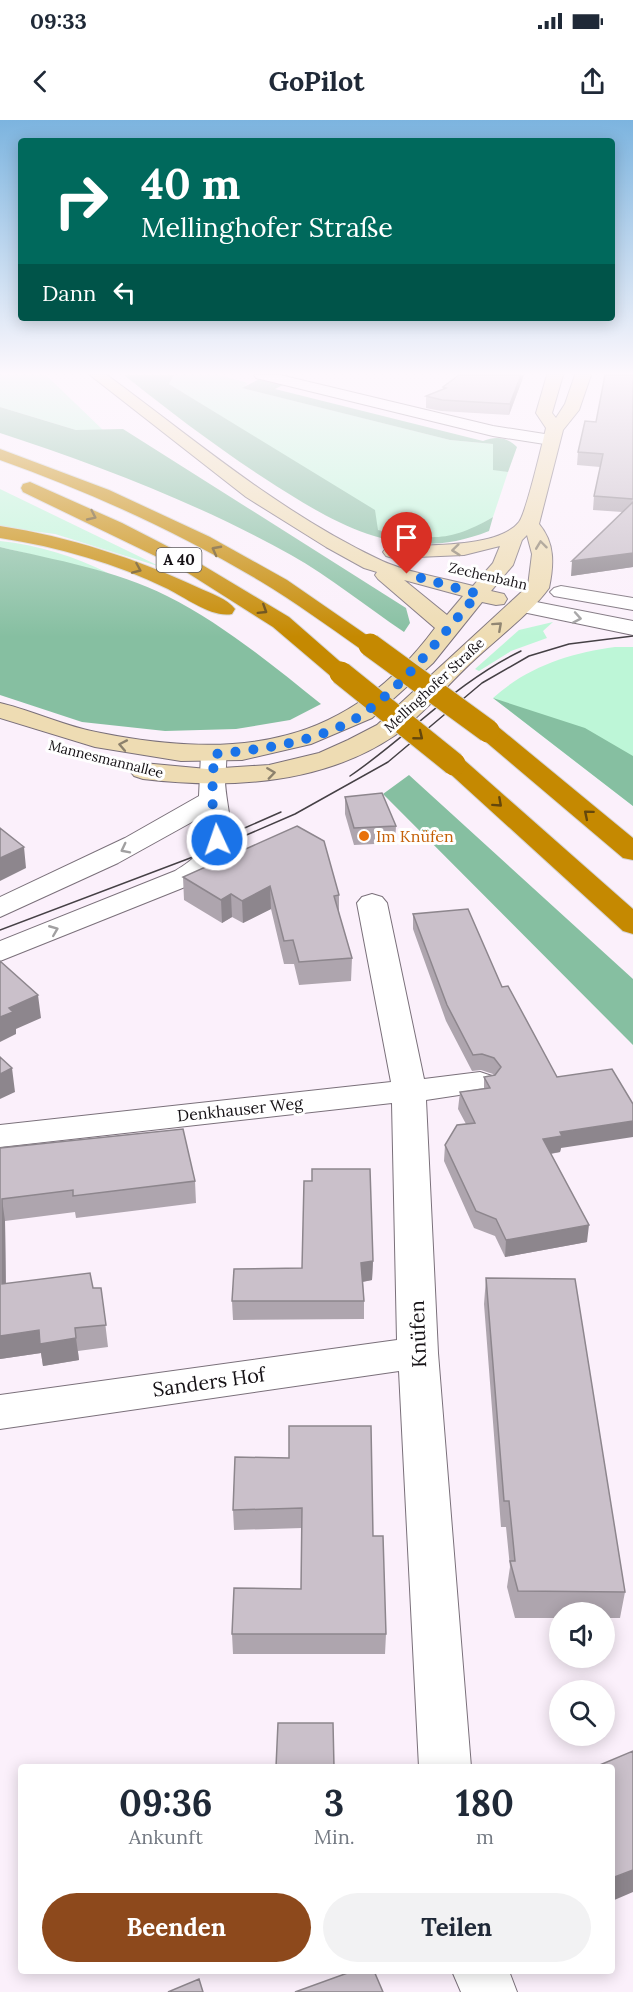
<!DOCTYPE html>
<html lang="de">
<meta charset="utf-8">
<style>
:root{--surface:#fff;--page:#f2f2f3;--text:#1f2937;--muted:#747a83;--accent:#8d491c}
body{margin:0;font-family:Lora,serif;background:var(--page);color:var(--text);height:100vh;display:flex;flex-direction:column;font-size:22px;white-space:nowrap}
*{box-sizing:border-box;margin:0}
p{font-size:20px;color:var(--muted)}
.icon{flex:none;width:33px;height:33px;fill:none;stroke:currentColor;stroke-width:2;stroke-linecap:round;stroke-linejoin:round}
.map{position:relative;flex:1;overflow:hidden}
.side{position:absolute;left:18px;top:1644px;width:597px;height:210px;display:flex;flex-direction:column;background:var(--surface);border-radius:6px;box-shadow:0 3px 15px #0003}
.side>*{flex:none}
.hud{position:absolute;left:18px;top:18px;width:597px;height:183px;border-radius:6px;box-shadow:0 3px 15px #0003;background:#00695c;color:#fff;overflow:hidden}
.tools{position:absolute;left:549px;top:1482px;display:grid;gap:12px}
.tools a{display:grid;place-items:center;width:66px;height:66px;border-radius:50%;background:var(--surface);box-shadow:0 3px 15px #0003;font-size:30px}
.pin{position:absolute;display:grid;place-items:center;width:51px;height:51px;color:#fff;margin:-62px -26px;border-radius:50% 50% 50% 0;rotate:-45deg;box-shadow:0 0 6px #0007}
.pin .icon{rotate:45deg}
.me{position:absolute;width:66px;margin:-33px;rotate:357deg;stroke-linejoin:round;filter:drop-shadow(0 0 4px #0008)}
.turn{display:flex;align-items:center;gap:21px;height:126px;padding:0 24px;font-size:27px}
.turn .icon{width:78px;height:78px;stroke-width:2.5}
.turn b{display:block;font-size:42px;line-height:51px}
.then{display:flex;align-items:center;height:57px;padding:0 24px;background:#0003;gap:12px;font-size:22px}
.eta{display:flex;justify-content:space-evenly;align-items:center;height:102px;text-align:center}
.eta b{font-size:36px;font-weight:700;line-height:42px}
.primary-button{display:flex;gap:12px;margin-top:auto;padding:12px 24px}
.primary-button a{flex:1;height:69px;border-radius:36px;background:var(--accent);color:#fff;font-size:24px;font-weight:700;line-height:69px;text-align:center}
.primary-button a+a{background:var(--page);color:var(--text)}
.status{display:flex;justify-content:space-between;align-items:center;height:42px;padding:0 30px;background:var(--surface);direction:ltr}
.status svg{height:16px;fill:currentColor}
header{display:flex;justify-content:space-between;align-items:center;height:78px;padding:0 24px;background:var(--surface);font-size:27px;font-weight:700}
.map>svg:first-child{display:block}
.green{fill:#bdf6d7}
.forest{fill:#86bfa1}
.lines{fill:none;stroke-linecap:round;stroke-linejoin:round}
.minor-casing{stroke:#7a707a;stroke-width:2}
.tertiary-casing{stroke:#7a707a;stroke-width:2}
.secondary-casing{stroke:#7a707a;stroke-width:2}
.motorway-casing{stroke:#d5d4d5;stroke-width:2}
.minor{fill:#fff;fill-rule:evenodd}
.tertiary{fill:#fff;fill-rule:evenodd}
.secondary{fill:#eedcb3;fill-rule:evenodd}
.motorway{fill:#c58901;fill-rule:evenodd}
.tram{stroke:#454045;stroke-width:1.5}
.motorway-bridge-casing{stroke:#d5d4d5;stroke-width:25;stroke-linecap:butt}
.motorway-bridge{stroke:#c58901;stroke-width:23}
.wall{fill:#aea5ae}
.shaded-wall{fill:#8d868d}
.building{fill:#cac0ca;stroke:#8d868d;stroke-width:1.5}
.oneway{stroke:#64470c}
.oneway2{stroke:#8c816c}
.oneway3{stroke:#a1a0a1}
.route{stroke:#1a73e8;stroke-width:10;stroke-dasharray:0 18}
.food-dot{fill:#e8710a;stroke:#fff;stroke-width:2}
.labels{text-anchor:middle;stroke-width:6;stroke-linejoin:round;paint-order:stroke}
.far-street-label{font-size:14px;fill:#151115;stroke:#fff}
.shield{fill:#fff;stroke:#5b585b;stroke-width:1.5}
.shield-label{font-size:15px;font-weight:bold;fill:#151115}
.food-label{font-size:16px;fill:#c56008;stroke:#fff;text-anchor:start}
.street-label{font-size:16px;fill:#151115;stroke:#fff}
.near-street-label{font-size:20px;fill:#151115;stroke:#fff}
</style>
<div class="status"><b>09:33</b><svg viewBox="0 0 49 12"><path d="M0 12V9h3v3zM5 12V6h3v6zM10 12V3h3v9zM15 12V0h3v12zM26 1h20v11H26zM47 4h2v5h-2z"/></svg></div>
<header><svg class="icon" aria-label="back" viewBox="0 0 24 24"><path d="M15 5l-7 7 7 7"/></svg>GoPilot<svg class="icon" aria-label="share" viewBox="0 0 24 24"><path d="M12 15V3M7 8l5-5 5 5M5 13v7h14v-7"/></svg></header>
<div class="map">
<svg width="633" height="1872" viewBox="0 0 633 1872">
<rect width="100%" height="100%" fill="#fbf0fb"/>
<path class="green" d="M0 255H46L104 311 76 310 0 287Z
M174 255H219L248 263 243 268 450 320 493 324V349L508 352 493 397 466 413 449 417H419L378 410 303 347 169 264Z
M0 369 161 447 55 414 0 407Z
M0 421C38 425 74 436 108 453L0 427Z
M553 502 543 511 547 518 511 531 479 551 475 549 519 510Z
M615 527H633V686L493 578C527 547 570 533 615 527Z"/>
<path class="forest" d="M124 255H174L169 264 375 390 378 410C429 419 447 424 493 397L489 411C402 446 335 404 264 358 215 326 169 291 124 255Z
M261 258 285 264 275 269 483 321C496 316 507 317 517 327L508 352 493 350V324L450 320 242 268Z
M0 287 76 310 123 309 406 488 410 503 404 512C367 487 330 457 291 435 202 385 96 344 0 313Z
M0 427C55 440 116 450 167 476 223 504 272 545 321 584L290 600 236 609 165 611 82 602 0 575Z
M493 578 585 608 633 636V686Z
M409 655 633 859V925L383 674Z"/>
<g class="lines">
<g class="minor-casing">
<path id="minor" d="M254 255H280L493 306 551 315 560 320 551 325 493 316 256 258Z
M372 774 382 777 387 783 424 959 480 952 492 956 497 963 492 970 426 980 438 1233 471 1647H419L399 1251 0 1309V1275L397 1220 392 983 0 1027V1005L391 962 357 783 362 777Z
M452 1851H509L517 1872H461Z"/>
</g>
<g class="tertiary-casing">
<path id="tertiary" d="M561 466 633 478V490L554 476 550 472 554 468Z
M521 479 633 501V515L513 490 510 485 513 480Z
M214 626 223 629C228 637 226 646 225 656 224 679 236 709 228 731 222 746 208 755 195 763L0 841V821L175 751C202 735 205 728 201 697L118 743 0 797V777L125 718 199 676 201 634 205 629Z"/>
</g>
<g class="secondary-casing">
<path id="secondary" d="M90 255H107C194 319 278 391 376 438 403 452 443 458 473 466L493 443 500 426 464 435 393 438 386 436 383 432 386 428 393 426C424 425 499 428 519 402 526 393 542 325 546 308L536 293 547 255H563L552 293 556 298 565 284 575 255H591L579 290 563 310 539 404C555 423 554 444 549 468 532 492 495 520 473 541 449 563 420 598 394 616 321 665 227 669 143 659L134 656 130 651 134 646 143 643 207 649 269 645 319 633 348 620 377 605 528 466 532 434 527 415 522 420 513 445 491 471 504 474 507 479 504 484 496 485 482 482 433 543 372 598 311 624 242 640 181 641 95 627 0 598V583C34 591 66 607 101 613 238 640 347 627 435 508L378 459 375 455 377 452 364 448 326 427 246 377ZM404 460 463 476 447 495Z"/>
</g>
<g class="motorway-casing">
<path id="motorway" d="M0 329 109 370 210 417 287 460 381 525 378 530H362C328 506 295 482 260 461 178 412 90 372 0 340Z
M30 362 122 403 194 440 289 497 353 553 349 558H333L273 507 180 448 23 372 21 368 23 364Z
M0 406C70 417 135 438 199 468 210 473 228 479 235 489L232 494C212 498 186 478 168 469 115 443 58 427 0 418Z
M488 604 497 606 633 718V740L623 738 479 616 476 611 479 606Z
M454 636 463 639 633 789V814L623 811 445 649 441 644 445 639Z"/>
</g>
<use href="#minor" class="minor"/>
<use href="#tertiary" class="tertiary"/>
<use href="#secondary" class="secondary"/>
<use href="#motorway" class="motorway"/>
<path class="tram" d="M350 656C409 616 456 562 521 531
M240 710 281 692
M0 810 214 729 295 694 388 642 482 563 529 536 569 524 633 516"/>
<g class="motorway-bridge-casing">
<path id="motorway-bridge" d="M370 525 488 611
M341 553 454 644"/>
</g>
<use href="#motorway-bridge" class="motorway-bridge"/>
</g>
<path class="wall" d="M459 255H524L509 295 441 291 426 288V276L443 269V267Z
M633 255V447L571 456 622 392 593 390 594 376 600 347 577 345 578 332 596 302Z
M345 677 396 706 395 723 354 725 345 694Z
M183 757 339 775V793L352 838 351 861 299 865 294 844H284L271 789 243 803 232 797 222 803 184 780Z
M413 794 561 1028 560 1032 551 1034 587 1122 505 1137 495 1116 474 1108 444 1041 445 1025 466 1004 458 989 460 972 484 968V957L494 955 493 954 481 950 472 951 446 901 413 809Z
M0 1028 195 1061 196 1083 76 1098 75 1092 5 1101 6 1163 93 1168H101L108 1227 78 1231 79 1240 43 1246 41 1233 0 1239Z
M373 1141 372 1160 363 1162 364 1181V1199L233 1200 232 1181Z
M486 1158 625 1472 620 1498H604V1492H560V1498H515L507 1467 510 1447 506 1407H501L484 1184Z
M235 1337 373 1416 386 1514 385 1534H233L232 1514 301 1469 302 1408 234 1410 233 1390Z"/>
<path class="shaded-wall" d="M521 255H524L509 295 510 284Z
M633 433V447L571 456 572 441Z
M24 727 26 748 0 761V738Z
M270 766 271 789 243 803 242 781Z
M231 774 232 797 222 803 221 780Z
M38 875 41 898 16 909V914L0 922V897L9 888Z
M12 948 15 972 0 979V954Z
M633 1001V1017L561 1028 560 1032 541 1035 543 1019 560 1012Z
M2 1079 5 1101 6 1186 2 1164Z
M589 1105 587 1122 505 1137 506 1120Z
M373 1141 372 1160 361 1162V1143Z
M39 1210 76 1218 79 1240 43 1246 41 1233 0 1239V1216Z
M633 1750V1772L612 1781V1758Z"/>
<path class="building" d="M459 255H521L510 284 442 280 426 276 446 268 443 267Z
M605 255H633V379L594 376 603 334 578 332 585 301 596 302Z
M633 382V433L572 441Z
M382 673 396 706 354 708 345 677Z
M297 706 324 721 339 775 334 776 352 838 299 842 293 820 284 821 270 766 242 781 231 774 221 780 183 757Z
M0 708 24 727 0 738Z
M468 789 502 867 508 866 557 957 612 949 633 984V1001L560 1012 562 1016 543 1019 589 1105 506 1120 496 1099 476 1091 445 1025 457 1005 475 1003 460 972 490 968 484 957 495 955 501 947 494 938 482 934 473 935 447 885 413 794Z
M0 841 38 875 9 888 13 892 0 897Z
M0 937 12 948 0 954Z
M183 1009 195 1061 73 1076V1070L2 1079V1164L90 1153 93 1168H101L106 1205 75 1208 76 1218 40 1224 39 1210 0 1216V1028Z
M312 1049H370L373 1141 361 1143 364 1181H232L234 1149 302 1148 304 1061H312Z
M486 1158 575 1159 625 1472 518 1471 510 1441H515L509 1381H504Z
M289 1306H371L373 1416H383L386 1514H232L234 1468 301 1469 302 1388 233 1390 235 1337 289 1338Z
M278 1603H333L334 1647H276Z
M633 1631V1750L612 1758V1647H595Z
M353 1851H374L383 1872H295Z
M199 1859 203 1872H168Z"/>
<defs><path id="oneway-chevron" d="M-2-3.5L2.5 0L-2 3.5" fill="none" stroke-width="1.6" stroke-linecap="round" stroke-linejoin="round" transform="scale(1.5)"/></defs>
<g class="oneway">
<use href="#oneway-chevron" transform="translate(92 396) rotate(25)"/>
<use href="#oneway-chevron" transform="translate(216 430) rotate(-152)"/>
<use href="#oneway-chevron" transform="translate(137 449) rotate(23)"/>
<use href="#oneway-chevron" transform="translate(263 490) rotate(32)"/>
<use href="#oneway-chevron" transform="translate(419 616) rotate(39)"/>
<use href="#oneway-chevron" transform="translate(498 683) rotate(42)"/>
<use href="#oneway-chevron" transform="translate(588 694) rotate(-140)"/>
</g>
<g class="oneway2">
<use href="#oneway-chevron" transform="translate(541 425) rotate(-97)"/>
<use href="#oneway-chevron" transform="translate(456 430) rotate(174)"/>
<use href="#oneway-chevron" transform="translate(498 506) rotate(-42)"/>
<use href="#oneway-chevron" transform="translate(123 625) rotate(-169)"/>
<use href="#oneway-chevron" transform="translate(271 653) rotate(-8)"/>
</g>
<g class="oneway3">
<use href="#oneway-chevron" transform="translate(577 498) rotate(10)"/>
<use href="#oneway-chevron" transform="translate(125 729) rotate(153)"/>
<use href="#oneway-chevron" transform="translate(54 810) rotate(-22)"/>
</g>
<linearGradient id="sky" x2="0" y2="1"><stop stop-color="#7cb4df"/><stop offset="0.49" stop-color="#fdf8fd"/><stop offset="1" stop-color="#fdf8fd" stop-opacity="0"/></linearGradient>
<rect width="633" height="517" fill="url(#sky)"/>
<g class="lines">
<path class="route" d="M217 720 212 679 214 634C260 630 325 621 364 593 409 561 441 515 478 474L407 454"/>
</g>
<circle class="food-dot" cx="364" cy="716" r="6"/>
<g class="labels">
<g class="far-street-label">
<text transform="translate(488 456) rotate(13)" y="5">Zechenbahn</text>
<text transform="translate(434 565) rotate(-43)" y="5">Mellinghofer Straße</text>
<text transform="translate(106 639) rotate(14)" y="5">Mannesmannallee</text>
</g>
<rect class="shield" x="156.5" y="428" width="45" height="24" rx="4.5"/>
<g class="shield-label">
<text x="179" y="445">A 40</text>
</g>
<g class="food-label">
<text x="376" y="722">Im Knüfen</text>
</g>
<g class="street-label">
<text transform="translate(240 989) rotate(-6)" y="6">Denkhauser Weg</text>
</g>
<g class="near-street-label">
<text transform="translate(418 1214) rotate(-92)" y="7">Knüfen</text>
<text transform="translate(209 1262) rotate(-8)" y="7">Sanders Hof</text>
</g>
</g>
</svg>
<div class="tools">
<a><svg class="icon" aria-label="sound" viewBox="0 0 24 24"><path d="M4 9h4l5-4v14l-5-4H4zM17 9q2 3 0 6"/></svg></a>
<a><svg class="icon" aria-label="search" viewBox="0 0 24 24"><circle cx="10" cy="10" r="6"/><path d="M15 15l6 6"/></svg></a>
</div>
<div class="pin" style="left:407px;top:454px;background:#d93025"><svg class="icon" aria-label="arrive" viewBox="0 0 24 24"><path d="M6 21V4h12l-3 4 3 4H6"/></svg></div>
<svg class="me" style="left:217px;top:720px" viewBox="-20 -20 40 40"><circle r="17" fill="#1a73e8" stroke="#fff" stroke-width="3"/><path d="M0-11L8 9 0 5-8 9z" fill="#fff"/></svg>
<div class="hud">
<div class="turn"><svg class="icon" aria-label="right" viewBox="0 0 24 24"><path d="M7 20v-9h11M14 6l5 5-5 5"/></svg><div><b>40 m</b>Mellinghofer Straße</div></div>
<div class="then">Dann<svg class="icon" aria-label="left" viewBox="0 0 24 24"><path d="M17 20v-9H6M10 6l-5 5 5 5"/></svg></div>
</div>
<section class="side">
<div class="eta">
<div><b>09:36</b><p>Ankunft</p></div>
<div><b>3</b><p>Min.</p></div>
<div><b>180</b><p>m</p></div>
</div>
<div class="primary-button"><a>Beenden</a><a>Teilen</a></div>
</section>
</div>
